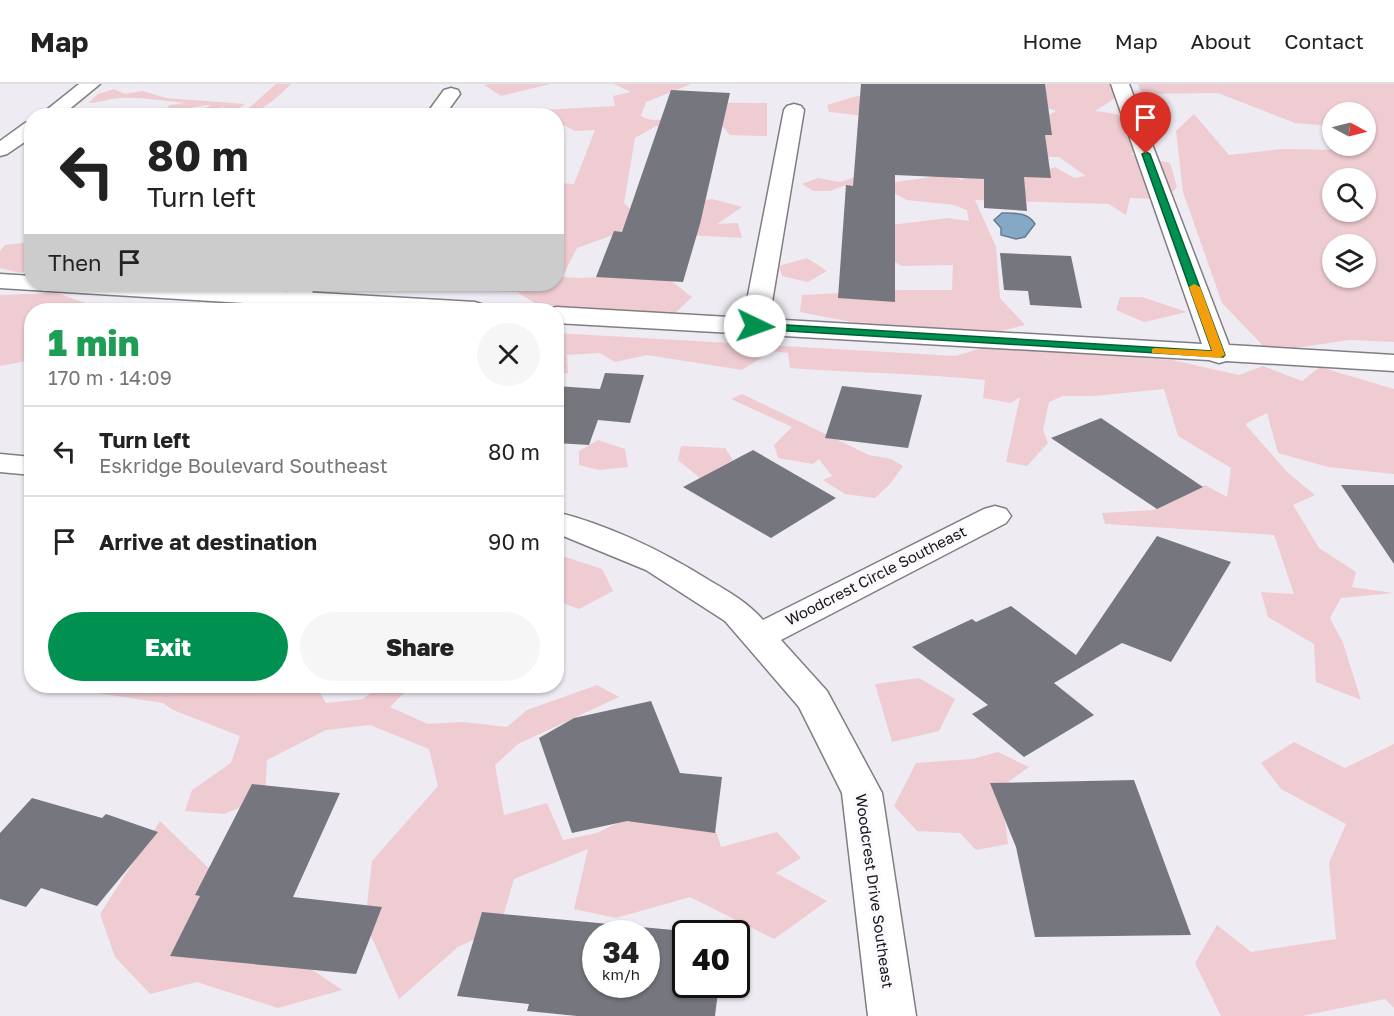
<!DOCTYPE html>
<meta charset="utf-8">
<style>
:root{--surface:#fff;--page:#f6f6f6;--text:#222;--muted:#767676;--line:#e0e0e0;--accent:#009151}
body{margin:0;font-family:"Golos Text",sans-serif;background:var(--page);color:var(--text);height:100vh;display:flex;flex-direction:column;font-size:22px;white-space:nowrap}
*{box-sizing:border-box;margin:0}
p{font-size:20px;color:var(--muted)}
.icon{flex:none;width:33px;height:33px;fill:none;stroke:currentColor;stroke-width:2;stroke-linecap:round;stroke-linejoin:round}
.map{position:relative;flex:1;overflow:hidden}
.side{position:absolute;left:24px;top:219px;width:540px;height:390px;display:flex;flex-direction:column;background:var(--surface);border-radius:24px;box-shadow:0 2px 4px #0004}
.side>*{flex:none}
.guide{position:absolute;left:24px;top:24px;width:540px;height:183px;border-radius:24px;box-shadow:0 2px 4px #0004;background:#fff;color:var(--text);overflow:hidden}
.needle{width:39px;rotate:97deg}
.fabs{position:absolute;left:1322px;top:18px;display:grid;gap:12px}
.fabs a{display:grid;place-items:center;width:54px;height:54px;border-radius:50%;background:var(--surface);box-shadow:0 2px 4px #0004;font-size:30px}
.speed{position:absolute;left:582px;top:836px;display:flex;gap:12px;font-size:30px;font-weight:700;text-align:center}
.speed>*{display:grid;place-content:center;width:78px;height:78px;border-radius:50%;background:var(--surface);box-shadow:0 2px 4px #0004;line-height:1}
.speed small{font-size:15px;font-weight:400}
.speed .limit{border:3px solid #111;border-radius:9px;background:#fff;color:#111}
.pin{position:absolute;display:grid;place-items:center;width:51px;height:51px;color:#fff;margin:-62px -26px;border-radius:50% 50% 50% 0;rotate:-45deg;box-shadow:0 0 6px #0007}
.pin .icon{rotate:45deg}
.me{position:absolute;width:66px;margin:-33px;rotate:93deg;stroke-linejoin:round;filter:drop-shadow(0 0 4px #0008)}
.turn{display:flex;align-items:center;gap:21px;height:126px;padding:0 24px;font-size:27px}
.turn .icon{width:78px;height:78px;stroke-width:2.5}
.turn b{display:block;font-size:42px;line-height:51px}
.then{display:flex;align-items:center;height:57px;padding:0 24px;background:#0003;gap:12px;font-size:22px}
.round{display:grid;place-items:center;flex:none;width:63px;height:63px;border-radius:32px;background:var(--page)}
.head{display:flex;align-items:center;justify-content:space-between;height:102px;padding:0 24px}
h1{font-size:36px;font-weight:800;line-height:45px;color:#1e9e55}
.action{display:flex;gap:12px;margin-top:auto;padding:12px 24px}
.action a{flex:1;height:69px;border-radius:36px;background:var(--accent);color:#fff;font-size:24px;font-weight:800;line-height:69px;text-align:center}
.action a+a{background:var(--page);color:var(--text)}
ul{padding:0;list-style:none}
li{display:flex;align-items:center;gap:18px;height:90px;padding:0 24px;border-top:2px solid var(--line)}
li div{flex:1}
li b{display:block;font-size:22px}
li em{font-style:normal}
header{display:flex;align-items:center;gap:36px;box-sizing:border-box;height:84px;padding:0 30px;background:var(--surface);border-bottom:2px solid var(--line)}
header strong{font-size:28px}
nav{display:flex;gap:33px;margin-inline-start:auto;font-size:21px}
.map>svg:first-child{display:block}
.green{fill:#efccd2;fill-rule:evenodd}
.water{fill:#85a8c7;stroke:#647c92;stroke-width:1.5}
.building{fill:#76777e;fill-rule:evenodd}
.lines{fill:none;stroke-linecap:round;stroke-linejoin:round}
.minor-casing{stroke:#807d84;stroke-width:3}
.tertiary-casing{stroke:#807d84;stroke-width:3}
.minor{fill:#fff;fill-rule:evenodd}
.tertiary{fill:#fff;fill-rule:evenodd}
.route{fill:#009151;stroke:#005e35;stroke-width:1.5}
.slow{fill:#f59e0b}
.labels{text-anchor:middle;stroke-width:6;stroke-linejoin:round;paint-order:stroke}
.street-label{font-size:15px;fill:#161517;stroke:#fbf8fe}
</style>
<header>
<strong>Map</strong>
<nav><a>Home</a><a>Map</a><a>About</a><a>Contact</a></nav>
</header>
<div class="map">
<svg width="1394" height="932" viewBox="0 0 1394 932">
<rect width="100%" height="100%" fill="#eeebf2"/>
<path class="green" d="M276 0H291C279 12 258 32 241 31Z
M489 0H550L501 12 484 1Z
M614 0H691L646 18 641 32C661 44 680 26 700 21 718 17 747 20 767 19V52L730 51 722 42H656L635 54 624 119 638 133 687 119 712 115 742 123 717 140 738 139 742 154 689 151H613L577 164 562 193 581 194 661 189 692 213 672 232 544 225 517 208 361 204 358 200H556L557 99 574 100 595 46 575 47 564 41 557 40 556 32 504 31 507 28 615 22 613 12 631 8Z
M977 0H1021L1034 4 1046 0H1115L1128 6 1095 27C1128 31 1134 33 1158 58L1130 70 1170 79 1177 103 1166 115 1130 114 1126 131 1109 120 975 116 996 163 1000 214 1025 241 977 253 883 244 800 228 802 211 902 206H952L953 181 902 182 869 164 882 142 948 134 969 137 967 126 954 121 907 116 884 104 843 102 830 107H813L802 100 818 94 840 98 858 92 889 99 946 91 963 96 962 80 1041 88 1055 83 1074 94 1086 92 1059 73H1037L1042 35 1056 27 1037 20 874 33 829 28 827 21 857 12 881 15Z
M1138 0H1394V258L1349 256 1269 268 1222 219 1183 108 1176 47 1194 30 1229 71 1282 65 1351 66 1349 62H1365V28H1332V42L1295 39 1218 9 1142 10ZM1332 94H1365V128H1332ZM1332 160H1365V194H1332Z
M114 5 125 10 143 7 166 14 245 20 239 24 221 28 224 22 206 31 200 27 211 21C194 22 185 27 167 26L169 21 185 19C164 17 142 13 121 14 110 14 100 19 88 19L98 10Z
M31 158V186L20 189 0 184V167L5 161Z
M807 174 827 187 808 198 782 192 779 182Z
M56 209 107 226H32L31 276 0 282V211Z
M1120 213H1142L1187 228 1144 238 1116 226Z
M556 249 955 272 986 263 1172 276 1239 291 1263 282 1302 297 1320 283 1394 305V390L1328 383 1278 369 1267 329 1245 340 1287 388 1315 411 1293 421 1319 464 1356 488 1352 503 1393 509 1341 514 1330 534 1343 559 1361 616 1316 598 1314 560 1268 533 1261 508 1294 510 1274 451 1105 440 1102 429 1153 426 1205 401 1227 413 1231 384 1178 352 1164 305 1094 312H1063L1049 318 1043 346 1048 359 1027 382 1006 378 1020 313 1011 319 983 314 985 296C920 289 855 289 790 284L788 269 772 267 742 286 647 271 615 278 600 269 567 271 568 289 557 290Z
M742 310 869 371 891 375 903 382 890 400 875 414 845 410 823 396 832 392 819 375 813 380 778 374 774 361 792 343 731 315Z
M598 356 625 365 628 383 599 386 579 381V367Z
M681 362 725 364 733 376 700 394 678 376Z
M556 470 602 485 613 507 579 525 557 517Z
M919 594 955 615 939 647 892 658 875 600Z
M597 601 619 613 518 660 495 681 504 731 547 719 563 756 597 749 648 724 708 722 721 763 777 748 801 774 776 789 827 817 774 855 690 813 616 834 574 825 588 765 514 795 500 843 458 863 399 915 365 838 372 777 438 702 429 665 370 641 326 646 267 676 265 713 224 730 185 727 192 706 231 679 240 652 173 626 163 619 64 604 65 602H256L269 609 316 602 326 619 363 615 380 602H411L390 623 428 640 463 638 507 643 527 626Z
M1294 658 1345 684 1394 660V924L1385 915 1302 932H1221L1195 879 1217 841 1251 868 1336 855 1329 779 1346 740 1281 705 1261 679Z
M998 668 1029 683 1001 703 1008 760 976 766 960 749 917 747 894 722 916 679 972 675Z
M160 737 221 796 295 874 342 906 278 924 197 898 150 910 115 873 100 830Z"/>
<path class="water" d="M1002 129C1014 129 1028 128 1035 140L1025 153 1016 155 1001 151V144L994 136Z"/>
<path class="building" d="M861 0H1045L1052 51H1045L1051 94 1024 93 1027 127 984 124V95L895 91V218L838 214 846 101 853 102Z
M671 6 730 9 700 140 683 198 596 193 614 147 622 148Z
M1000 169 1071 172 1082 224 1030 221 1028 207 1004 206Z
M605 289 644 291 630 339 598 336 589 361 556 359V302L600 305Z
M842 302 922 311 908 364 825 354Z
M1101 334 1203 403 1157 425 1051 354Z
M753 366 836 414 771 454 683 403Z
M1341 401H1394V480Z
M1157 452 1231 478 1171 578 1122 559 1054 599 1094 631 1024 673 972 630 988 621 912 563 972 535 976 538 1011 522 1076 571Z
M651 617 680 689 722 693 715 749 627 737 572 749 539 654 574 634Z
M1134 696 1191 851 1035 853 1016 763 990 699Z
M252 700 340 709 293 813 382 823 356 890 170 872 200 812 195 811Z
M32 714 102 734 106 730 158 748 97 822 41 804 26 823 0 815V749Z
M482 828 705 849H686V900H719L715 932H577L527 927 529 920 457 912ZM596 849H646V900H596Z"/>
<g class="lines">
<g class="minor-casing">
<path id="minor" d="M79 0H100L61 32H39Z
M451 4 458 6 460 10 444 32H425L444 6Z
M794 20 801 22 804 26 768 242 764 248 755 250 746 248 742 242 784 26 787 22Z
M32 37V53L7 70 0 72V57L25 39Z
M294 200H318L304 220 295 223 286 220 282 215Z
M0 370 32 373V391L0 388Z
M995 422 1006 425 1011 432 1006 439 781 556 827 607 882 709 916 932H868L842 709 799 623 725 537 646 486 556 449V428C612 442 664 468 712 498 731 509 748 519 763 536L984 425Z"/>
</g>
<g class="tertiary-casing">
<path id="tertiary" d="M1111 0H1129L1229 261 1394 271V287L1226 277 1219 279 1209 276 556 239V226H546L556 223 1202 260Z
M0 190 32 192V200H160L475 218 484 221 488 226H358L0 204Z"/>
</g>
<use href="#minor" class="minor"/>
<use href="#tertiary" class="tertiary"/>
</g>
<path class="route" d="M1146 68 1150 70 1225 271 1223 273 755 245 750 242 755 239 1212 267 1142 70Z"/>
<path class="slow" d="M1194 200 1200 203 1225 271 1219 274 1152 269V265L1155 264 1212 267 1189 203Z"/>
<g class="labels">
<g class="street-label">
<text transform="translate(876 492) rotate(-27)" y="5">Woodcrest Circle Southeast</text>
<text transform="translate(874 807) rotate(82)" y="5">Woodcrest Drive Southeast</text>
</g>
</g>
</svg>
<div class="fabs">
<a><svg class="needle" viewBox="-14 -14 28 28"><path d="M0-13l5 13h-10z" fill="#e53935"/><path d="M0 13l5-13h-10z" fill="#767676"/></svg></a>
<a><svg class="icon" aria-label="search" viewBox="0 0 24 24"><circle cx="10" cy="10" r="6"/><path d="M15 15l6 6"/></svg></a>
<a><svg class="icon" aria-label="layers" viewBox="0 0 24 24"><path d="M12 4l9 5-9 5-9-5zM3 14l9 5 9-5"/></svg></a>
</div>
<div class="speed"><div>34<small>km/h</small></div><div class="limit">40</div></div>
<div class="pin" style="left:1146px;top:70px;background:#d93025"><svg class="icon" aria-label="arrive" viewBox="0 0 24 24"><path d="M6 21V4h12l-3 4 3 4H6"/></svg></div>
<svg class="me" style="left:755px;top:242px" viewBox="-20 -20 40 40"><circle r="19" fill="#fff"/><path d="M0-13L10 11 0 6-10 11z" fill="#009151"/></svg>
<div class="guide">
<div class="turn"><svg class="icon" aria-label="left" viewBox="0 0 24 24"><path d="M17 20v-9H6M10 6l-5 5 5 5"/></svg><div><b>80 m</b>Turn left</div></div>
<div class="then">Then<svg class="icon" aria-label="arrive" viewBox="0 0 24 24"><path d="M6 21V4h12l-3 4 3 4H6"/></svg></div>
</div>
<section class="side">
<div class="head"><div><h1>1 min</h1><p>170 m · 14:09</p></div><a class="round"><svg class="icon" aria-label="close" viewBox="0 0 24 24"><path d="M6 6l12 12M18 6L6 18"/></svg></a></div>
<ul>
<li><svg class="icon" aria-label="left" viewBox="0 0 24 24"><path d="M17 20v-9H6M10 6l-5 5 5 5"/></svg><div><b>Turn left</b><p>Eskridge Boulevard Southeast</p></div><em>80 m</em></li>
<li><svg class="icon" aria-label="arrive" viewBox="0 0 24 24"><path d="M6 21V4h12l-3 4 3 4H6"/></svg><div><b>Arrive at destination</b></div><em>90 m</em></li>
</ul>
<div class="action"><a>Exit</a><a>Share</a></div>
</section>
</div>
